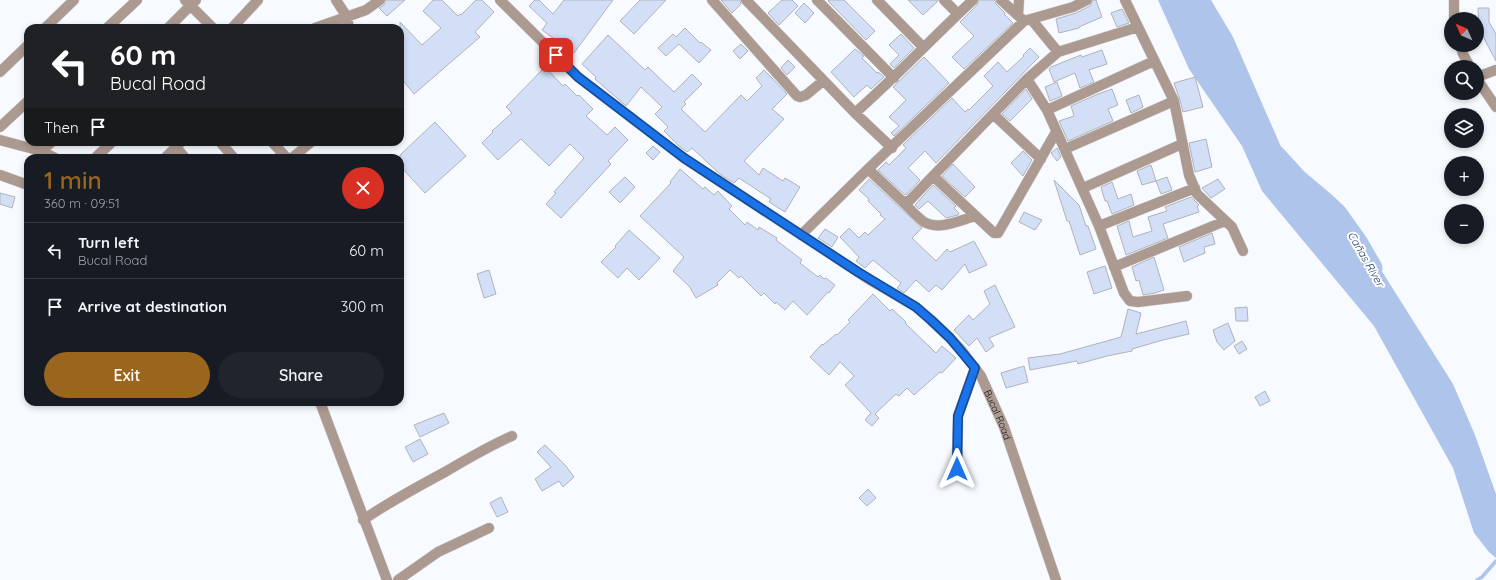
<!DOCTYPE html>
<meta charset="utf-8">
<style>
:root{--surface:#171b24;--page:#20242c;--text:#f1f3f6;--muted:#9ea1a6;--line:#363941;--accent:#9a651d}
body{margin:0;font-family:Quicksand,sans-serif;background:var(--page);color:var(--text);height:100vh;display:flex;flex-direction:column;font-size:15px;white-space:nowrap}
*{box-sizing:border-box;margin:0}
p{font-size:13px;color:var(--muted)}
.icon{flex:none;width:22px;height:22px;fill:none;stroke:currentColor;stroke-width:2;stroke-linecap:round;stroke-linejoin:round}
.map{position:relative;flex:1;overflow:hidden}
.drawer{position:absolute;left:24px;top:154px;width:380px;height:252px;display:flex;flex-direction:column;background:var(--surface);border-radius:12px;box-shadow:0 2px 6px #0003}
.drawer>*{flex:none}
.banner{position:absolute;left:24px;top:24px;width:380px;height:122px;border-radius:12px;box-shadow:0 2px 6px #0003;background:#202124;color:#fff;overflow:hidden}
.needle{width:26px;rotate:315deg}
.buttons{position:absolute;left:1444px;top:12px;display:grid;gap:8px}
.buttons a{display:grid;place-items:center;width:40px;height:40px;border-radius:50%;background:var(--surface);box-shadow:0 2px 6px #0003;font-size:20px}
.pin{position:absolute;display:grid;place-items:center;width:34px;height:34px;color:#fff;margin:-17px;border-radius:8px;box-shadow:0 2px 6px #0006}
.me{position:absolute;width:44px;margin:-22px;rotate:0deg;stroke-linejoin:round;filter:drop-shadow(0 0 3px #0008)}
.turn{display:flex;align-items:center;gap:14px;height:84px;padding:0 20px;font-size:18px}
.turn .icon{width:52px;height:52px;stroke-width:2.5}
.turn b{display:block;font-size:28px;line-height:34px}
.then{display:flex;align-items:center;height:38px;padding:0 20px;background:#0003;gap:8px;font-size:15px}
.round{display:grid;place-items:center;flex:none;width:42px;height:42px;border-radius:21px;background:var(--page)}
.overview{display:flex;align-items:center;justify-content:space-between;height:68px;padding:0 20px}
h1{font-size:24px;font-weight:600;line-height:30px;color:var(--accent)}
.primary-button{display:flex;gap:8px;margin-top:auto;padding:8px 20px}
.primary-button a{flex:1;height:46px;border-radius:24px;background:var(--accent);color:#fff;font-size:16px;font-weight:600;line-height:46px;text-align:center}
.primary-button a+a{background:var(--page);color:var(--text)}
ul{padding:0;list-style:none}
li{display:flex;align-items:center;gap:12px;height:56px;padding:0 20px;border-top:1px solid var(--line)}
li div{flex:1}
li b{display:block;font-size:15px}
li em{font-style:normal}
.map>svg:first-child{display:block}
.water{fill:#afc4eb}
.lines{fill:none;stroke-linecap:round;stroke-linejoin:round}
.stream{stroke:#afc4eb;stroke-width:3.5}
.river{stroke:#afc4eb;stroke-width:21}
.building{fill:#d2dff7;stroke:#b0b3b9}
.minor-casing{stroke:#d4d6db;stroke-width:11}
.tertiary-casing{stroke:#d4d6db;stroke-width:11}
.minor{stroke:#ac9990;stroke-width:10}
.tertiary{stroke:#ac9990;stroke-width:10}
.route-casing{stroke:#114b97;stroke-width:10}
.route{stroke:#1a73e8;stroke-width:7}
.labels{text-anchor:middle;stroke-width:4;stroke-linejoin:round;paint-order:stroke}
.street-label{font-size:10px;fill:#1a1b1d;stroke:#fff}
.water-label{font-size:11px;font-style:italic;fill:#233c6d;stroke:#fff}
</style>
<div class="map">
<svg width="1496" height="580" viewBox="0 0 1496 580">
<rect width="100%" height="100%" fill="#f7faff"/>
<path class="water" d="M1158 0H1211L1233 37 1296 181 1376 262 1453 384 1475 435 1496 494V558L1489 552 1474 533 1453 468 1374 326 1262 191 1242 146 1189 69Z"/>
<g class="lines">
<path class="stream" d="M1477 580 1482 577 1496 561"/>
<path class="river" d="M1275 155 1298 180 1323 201 1337 214 1357 242 1372 268"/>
</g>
<path class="building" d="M386 0H405L387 16 379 8 384 5Z
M433 0H442L458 16 460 14 461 15 476 0H482L494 12 475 32 480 37 414 94 400 77V22L422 45 441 28 423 11Z
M535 0H539L553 14 564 0H613L574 53 542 30 547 23 529 6Z
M640 0H666L634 34 620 21Z
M721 0H740L741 4 732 13Z
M782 0H792L798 6 779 25 768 13Z
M829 0H844L875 31 866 40 828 1Z
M908 0H938V1L923 15Z
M979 0H995L996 4 1005 13 1004 14 1013 23 964 69 952 57 974 36 960 22 977 5Z
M1093 0H1096L1102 17 1079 27V28L1059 33 1056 19 1076 13 1090 6Z
M804 3 814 13 805 23 795 13Z
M1478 8H1489V22L1496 34V61L1479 29Z
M1122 9 1129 23 1117 27 1111 13Z
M685 28 700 43 701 42 711 50 699 63 679 44 666 56 658 48 673 34 676 37Z
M901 34 914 48 894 68 890 64 899 55 889 45Z
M608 35 645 70 648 67 674 92 692 74 702 84 684 102 686 104 681 109 705 132 741 95 747 101 762 86 756 78 764 70 771 77 787 94 772 109 784 119 744 161 759 175 763 168 783 181 785 178 800 187 785 212 769 202 771 199 739 178 734 183 721 175 692 148 687 152 679 146 664 131 668 127 655 114 662 107 641 87 626 106 595 79 596 77 582 64Z
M741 44 748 51 740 59 733 51Z
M1030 48 1039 57 936 163 925 151 908 168 920 180 907 194 905 195 878 170 886 162 889 165 906 148 903 145 952 98 965 112 968 109 969 110 993 86 984 76 998 62 1007 72 1024 56 1023 55Z
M855 49 864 56 862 58 877 73 878 72 884 77 871 89 867 85 854 97 831 72Z
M1102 50 1107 64 1089 70 1094 82 1080 88 1075 73 1054 82 1049 69 1051 67 1081 55 1082 57Z
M924 57 949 83 894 136 891 133 899 126 889 117 906 100 893 87Z
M788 60 795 67 787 75 781 68Z
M545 67 563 86 565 84 577 96 579 95 593 109 586 116 607 135 615 127 628 140 608 161 611 164 561 218 546 204 556 193 554 192 584 158 570 144 549 166 521 139 498 160 482 143 493 132 492 131 512 113 506 107Z
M1195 77 1203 107 1183 112 1180 100 1174 83Z
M1057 82 1062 96 1050 101 1045 87Z
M1026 89 1032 99 1010 121 1002 114Z
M1112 89 1118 105 1108 109 1113 121 1068 141 1059 121 1074 116 1071 106 1098 94Z
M1139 95 1143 107 1131 113 1126 100Z
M435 122 466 156 425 193 400 166V155Z
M1206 139 1212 167 1195 172 1189 143Z
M653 146 660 152 653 160 646 153Z
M1057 148 1061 157 1057 161 1051 153Z
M1023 151 1032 160 1023 176 1011 163Z
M953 164 975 187 965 197 942 176Z
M1151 165 1156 181 1142 185 1137 171Z
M680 169 703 189 705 187 714 195 718 191 732 206 729 209 745 225 747 222 758 230 759 227 777 238 776 240 802 260 800 263 818 277 820 275 824 279 826 278 835 285 829 293 828 292 807 315 793 301 785 310 776 302 775 304 764 293 761 296 741 276 739 278 730 270 717 283 718 285 696 298 689 286 673 271 684 257 640 216 671 183 670 182Z
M625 177 635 187 620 203 609 192Z
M1167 177 1172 190 1161 194 1156 181Z
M869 179 922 228 912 238 936 261 947 249 950 252 974 241 987 265 969 273 965 264 942 290 936 285 929 292 916 280 904 293 897 288 901 283 873 260 865 268 856 261 859 257 840 237 849 228 859 238 865 232 868 235 885 219 880 215 881 214 868 201 869 199 859 190Z
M1218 179 1225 189 1211 198 1202 188Z
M1054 180 1079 205 1086 226H1088L1096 249 1080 255 1069 221H1067Z
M1112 182 1118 199 1131 194 1134 205 1112 214 1107 201H1105L1101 187Z
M933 185 956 206 954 208 959 213 958 215 946 218 928 201 919 209 915 205Z
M0 193 15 197 12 208 0 204Z
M1191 197 1199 205 1197 206 1199 212 1163 224 1168 238 1126 255 1117 226 1129 221 1133 237 1152 231 1148 217 1167 211 1165 207Z
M1024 212 1042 220 1035 230 1019 222Z
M825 229 838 237 832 247 818 238Z
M629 230 660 258 639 280 627 268 618 278 601 262 616 247 615 246Z
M1212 233 1215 244 1204 247 1205 253 1184 262 1179 247Z
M1154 257 1164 290 1155 293 1143 295 1139 280 1136 281 1132 267Z
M1105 266 1112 288 1094 294 1087 272Z
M489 270 496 294 484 298 477 274Z
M995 285 1015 327 989 338 994 346 986 352 977 338 969 346 954 330 969 315 973 320 990 304 984 291Z
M873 294 890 311 892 309 906 322 905 323 936 353 942 346 956 358 942 373 940 372 914 395 907 388 899 396 896 394 875 414 879 418 872 426 865 420 871 413 845 385 854 376 840 362 829 375 810 357 822 344 823 345 836 334 837 335 850 322 848 320Z
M1247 307 1248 321H1236L1235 308Z
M1128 309 1141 313 1136 334 1186 321 1189 334 1163 340 1132 349V351L1107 356 1078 364 1077 361 1030 370 1028 358 1060 354 1121 337Z
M1228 323 1235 341 1224 350 1217 342 1213 330Z
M1242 341 1247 349 1239 354 1234 346Z
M1024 366 1028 382 1006 388 1001 373Z
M1265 391 1270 401 1260 406 1255 397Z
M444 413 449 423 420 437 414 425Z
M420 439 428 454 413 462 405 447Z
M545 445 565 465 574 477 563 487 559 481 542 491 535 479 551 467 537 452Z
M868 489 876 498 867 506 859 498Z
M501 497 508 512 497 517 490 503Z"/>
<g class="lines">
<g class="minor-casing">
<path id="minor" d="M185 0 213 28
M336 0 347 17 349 28
M712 0 797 96 800 97 806 95 823 81
M746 0 855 113 892 148
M817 0 894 78
M877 0 923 47
M944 0 958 14
M1001 0 1024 21
M1125 0 1174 101 1189 175 1197 194 1232 227 1243 251
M1018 15 1019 0
M1031 19 1058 52
M1454 19V0
M45 28 74 0
M107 28 137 0
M168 28 196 0
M232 28 258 0
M315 28 366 10 380 0
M1460 45 1463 54 1470 67
M0 72 28 45
M1477 77 1496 70
M1027 79 1047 110 1099 226 1124 293 1130 301 1138 302 1187 296
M1477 79 1496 107
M1047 110 1154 61
M855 113C896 77 933 37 973 0
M993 114 1041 159
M0 127 28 101
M1056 132 998 233H994L933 176 1027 79 1058 52 1138 27
M0 140 41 151
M52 142 41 151 55 158
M220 142 234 158
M272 142 287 158
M176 147 185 158
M1065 149 1174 101
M95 158 112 142
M165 158 181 142
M292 158 311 142
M868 169 903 202 910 200 933 176
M1083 188 1182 144
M903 202C910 209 917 217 924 222 940 231 960 220 976 216
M1099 226 1195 188
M801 235 868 169 1024 21 1073 7 1087 0
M1114 267 1225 221
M957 469 958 416 975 368
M363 520C389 502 417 487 445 472 467 459 489 446 512 436
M398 580 438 552 489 528"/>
</g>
<g class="tertiary-casing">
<g id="tertiary">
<path id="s1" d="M500 0 578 77 684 158 870 280 916 307 931 320 950 338 962 351 981 376 1004 427 1056 580"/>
<path d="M0 175 28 185"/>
<path d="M320 402 387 580"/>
</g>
</g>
<use href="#minor" class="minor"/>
<use href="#tertiary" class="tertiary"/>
</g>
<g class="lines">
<g class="route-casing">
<path id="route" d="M556 55 578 77 684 158 858 272 916 307 931 320 950 338 975 368 958 416 957 469"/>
</g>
<use href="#route" class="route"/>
</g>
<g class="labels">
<g class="street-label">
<text dy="4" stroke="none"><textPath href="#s1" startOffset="656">Bucal Road</textPath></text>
</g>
<g class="water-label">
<text transform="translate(1366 259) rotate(60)" y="4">Cañas River</text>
</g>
</g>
</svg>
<div class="buttons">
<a><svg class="needle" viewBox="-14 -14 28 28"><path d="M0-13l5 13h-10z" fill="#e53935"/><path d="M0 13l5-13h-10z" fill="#9ea1a6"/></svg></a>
<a><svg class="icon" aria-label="search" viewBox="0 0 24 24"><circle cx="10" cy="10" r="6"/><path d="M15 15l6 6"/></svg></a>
<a><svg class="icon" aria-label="layers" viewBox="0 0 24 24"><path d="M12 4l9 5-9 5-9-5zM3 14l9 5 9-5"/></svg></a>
<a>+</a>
<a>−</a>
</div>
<div class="pin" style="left:556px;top:55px;background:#d93025"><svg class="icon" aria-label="arrive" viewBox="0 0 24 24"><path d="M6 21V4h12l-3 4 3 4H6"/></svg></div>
<svg class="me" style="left:957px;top:469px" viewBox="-20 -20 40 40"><path d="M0-17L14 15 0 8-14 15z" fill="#1a73e8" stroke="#fff" stroke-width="4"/></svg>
<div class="banner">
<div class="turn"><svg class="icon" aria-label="left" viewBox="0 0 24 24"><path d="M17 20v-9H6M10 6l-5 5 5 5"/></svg><div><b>60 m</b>Bucal Road</div></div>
<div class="then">Then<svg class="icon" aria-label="arrive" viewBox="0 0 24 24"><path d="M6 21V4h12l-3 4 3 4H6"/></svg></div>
</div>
<section class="drawer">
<div class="overview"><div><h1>1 min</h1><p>360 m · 09:51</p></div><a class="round" style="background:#d93025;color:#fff"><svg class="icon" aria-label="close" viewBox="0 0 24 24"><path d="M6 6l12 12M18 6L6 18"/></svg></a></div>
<ul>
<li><svg class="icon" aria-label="left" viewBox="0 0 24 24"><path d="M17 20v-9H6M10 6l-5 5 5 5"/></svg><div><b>Turn left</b><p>Bucal Road</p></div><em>60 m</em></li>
<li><svg class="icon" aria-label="arrive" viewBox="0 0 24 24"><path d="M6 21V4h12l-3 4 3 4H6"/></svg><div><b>Arrive at destination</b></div><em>300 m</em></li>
</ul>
<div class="primary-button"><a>Exit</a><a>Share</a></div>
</section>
</div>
